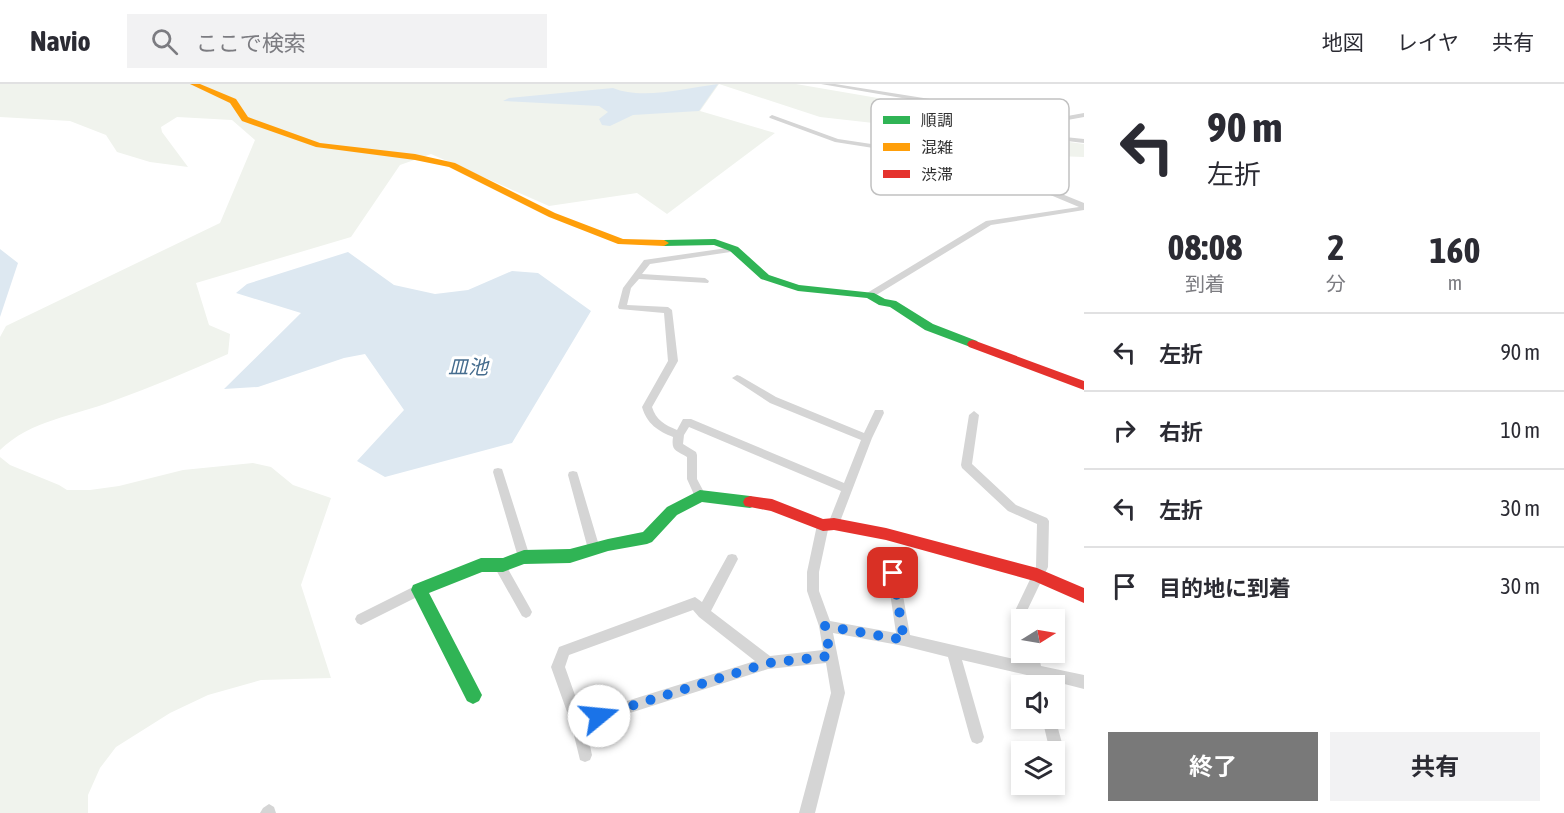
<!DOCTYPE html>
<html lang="ja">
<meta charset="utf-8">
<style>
:root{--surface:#fff;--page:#f2f2f3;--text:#2b2b33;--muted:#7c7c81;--line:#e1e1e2;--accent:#797979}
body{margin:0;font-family:"Asap Condensed","Noto Sans JP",sans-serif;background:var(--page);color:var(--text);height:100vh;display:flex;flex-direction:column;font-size:22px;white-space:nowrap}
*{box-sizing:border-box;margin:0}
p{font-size:20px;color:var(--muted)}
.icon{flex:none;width:33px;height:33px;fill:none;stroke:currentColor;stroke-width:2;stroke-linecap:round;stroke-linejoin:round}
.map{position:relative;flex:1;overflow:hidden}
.details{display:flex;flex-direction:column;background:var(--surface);width:480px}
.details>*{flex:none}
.banner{background:#fff;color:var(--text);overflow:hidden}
.needle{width:39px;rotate:79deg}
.fabs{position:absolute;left:1011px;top:525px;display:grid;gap:12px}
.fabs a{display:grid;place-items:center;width:54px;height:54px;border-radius:0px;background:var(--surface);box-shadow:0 3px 9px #0003;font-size:30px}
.pin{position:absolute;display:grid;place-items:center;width:51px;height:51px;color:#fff;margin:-26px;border-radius:12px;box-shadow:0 3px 9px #0006}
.me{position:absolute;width:66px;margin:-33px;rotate:73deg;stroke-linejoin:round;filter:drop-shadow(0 0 4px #0008)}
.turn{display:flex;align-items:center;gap:21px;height:126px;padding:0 24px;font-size:27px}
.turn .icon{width:78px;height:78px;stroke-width:2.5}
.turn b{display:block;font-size:42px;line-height:51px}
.eta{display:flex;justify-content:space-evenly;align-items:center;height:102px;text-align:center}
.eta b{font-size:36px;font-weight:700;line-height:42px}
.action{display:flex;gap:12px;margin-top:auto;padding:12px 24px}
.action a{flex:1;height:69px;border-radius:0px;background:var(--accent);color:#fff;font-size:24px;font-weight:700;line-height:69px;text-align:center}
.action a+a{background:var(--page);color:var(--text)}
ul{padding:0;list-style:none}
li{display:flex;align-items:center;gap:18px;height:78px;padding:0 24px;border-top:2px solid var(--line)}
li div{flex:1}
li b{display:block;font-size:22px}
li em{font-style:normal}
header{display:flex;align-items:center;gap:36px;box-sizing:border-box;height:84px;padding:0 30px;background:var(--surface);border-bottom:2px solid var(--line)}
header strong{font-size:28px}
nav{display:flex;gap:33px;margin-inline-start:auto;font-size:21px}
.search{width:420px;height:54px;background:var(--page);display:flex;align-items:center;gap:15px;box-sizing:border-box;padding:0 21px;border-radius:0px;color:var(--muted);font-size:22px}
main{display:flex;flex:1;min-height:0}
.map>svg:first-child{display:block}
.green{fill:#f0f3ed}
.water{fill:#dde8f1}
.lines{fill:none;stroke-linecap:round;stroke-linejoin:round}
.street{fill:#d5d5d5;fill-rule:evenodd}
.fast{fill:#30b455;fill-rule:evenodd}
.slow{fill:#ff9f0a;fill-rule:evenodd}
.jam{fill:#e5322d;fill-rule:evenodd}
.route{stroke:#1a73e8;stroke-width:10;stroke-dasharray:0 18}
.labels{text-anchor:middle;stroke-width:6;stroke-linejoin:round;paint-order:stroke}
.water-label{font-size:20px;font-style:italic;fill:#456c8e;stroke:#fff}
.key{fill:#fff;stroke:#c1c1c1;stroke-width:1.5}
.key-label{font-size:16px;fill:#313131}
</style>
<header>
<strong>Navio</strong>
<div class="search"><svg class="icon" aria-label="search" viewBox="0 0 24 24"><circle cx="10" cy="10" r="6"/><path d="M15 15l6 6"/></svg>ここで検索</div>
<nav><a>地図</a><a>レイヤ</a><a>共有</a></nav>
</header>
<main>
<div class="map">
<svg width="1084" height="729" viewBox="0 0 1084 729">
<rect width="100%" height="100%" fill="#fff"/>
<path class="green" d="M0 0H796L936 24 987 35 1040 54 1084 60V73L1055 72 998 53 820 33 719 0 700 27 775 49 667 130 637 109 549 122 431 70 400 81 351 153 196 199 209 241 230 250 228 270C190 287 151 303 113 317 74 332 31 336 0 366V253L6 242 220 139 255 56 232 36 177 33 161 43 162 48 188 83 150 78 117 68 106 51 70 37 0 33Z
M0 373 10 381 59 401 67 406H90L119 402 183 386 253 379 271 383 293 401 331 414 301 501 331 594 261 596 208 611 170 629 116 663 100 684 88 711V729H0Z"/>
<path class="water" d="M718 0 699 27 633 31 610 42 602 41 599 35 608 28 599 22 503 17 509 14 613 4C641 16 688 4 718 0Z
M0 165 18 179 0 233Z
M348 168 394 201 435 210 468 206 512 187 538 189 591 227 512 359 385 393 357 377 404 326 365 270 344 274 258 303 224 305 301 229 236 209 247 200Z"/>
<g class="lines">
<path class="street" d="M821 0H835L955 19 996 31 1062 33 1084 29V33L1062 37 1006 35 1036 50 1084 55V59L1033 53 996 35 954 23Z
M772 31 838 55 918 67 959 78 1025 103 1052 106 1084 119V126L991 141 873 213H867V209L986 137 1079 123 1048 110 1021 107 955 80 918 71 835 58 770 34 769 33Z
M734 163 738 165 737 167 650 180 642 190 705 194 709 197 708 199 639 195 631 204 627 221 668 223 672 226 678 277 652 323C656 336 665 341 677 346L683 335H691L844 399 861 356 770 319 732 294 737 291 740 292 776 313 864 349 875 326H883L884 329 872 354 838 443 834 445 830 443 828 440 841 407 689 343 684 351 683 360 696 368 697 371V395L706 412 704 415 700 416 696 415 687 395V373C676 366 671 367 673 353 658 347 647 340 642 323L668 277 664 229 619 225 618 223 623 204 644 176Z
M974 327 979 331 972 380 1016 421 1047 434 1049 437 1048 483 1025 531 1027 536H1022V544L1018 542 1013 531 1036 483 1037 440 1008 427 962 384 961 381 969 331Z
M498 384 502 385 503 388 530 473 528 477 524 478 520 477 518 473 493 388 494 385Z
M573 387 577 388 578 391 600 465 598 469 594 470 590 469 588 465 568 391 569 388Z
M823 436 827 438 829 441 819 488V507L830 537 896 549 887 489 889 485 893 484 897 485 899 489 910 551 1027 578 1025 568H1038L1041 582 1084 591V605L1045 595 1047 602H1033L1031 592 962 576 984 653 982 658 977 660 972 658 970 653 948 573 904 562 833 549 845 609 815 729H799L831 609 826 579 768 585 586 643 592 671 590 676 585 678 580 676 571 639 551 583 559 563 695 513 702 518 728 471 732 470 736 471 738 475 711 527 770 572 823 566 819 542 807 507V488L817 441 819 438ZM693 526 699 533 755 577 582 631 565 583 569 571Z
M499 475 503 476 530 524 532 528 530 532 526 534 522 532 495 484 493 480 495 476Z
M419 500 423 502 425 506 423 510 361 541 357 539 355 535 357 531Z
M1054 630 1065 670 1063 675 1058 677 1054 676V668H1050L1042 634H1054Z
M269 720 274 723 276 729H260L263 724Z"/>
<path class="fast" d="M715 155 738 163 769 191 799 201 874 209 885 215 896 217 933 240 977 257 979 260 973 264 925 246 890 223 879 221 867 214 798 207 761 195 730 167 714 161 664 162 659 159 664 156Z
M700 406 750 412 755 414 757 418 755 422 750 424 702 418 677 431 652 458 647 460 608 467 570 479 524 480 503 488H482L429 509 482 611 479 617 473 620 467 617 411 506 413 501 481 474H503L524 466 570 465 608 455 643 448 667 423Z"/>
<path class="slow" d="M190 0H200L236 15 248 33 320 59 415 70 455 79 555 129 623 155 664 156 669 159 664 162 618 160 549 133 449 83 415 76 316 63 242 37 230 19Z"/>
<path class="jam" d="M973 256 1084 297V306L969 263 967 260 969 257Z
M750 412 772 415 823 435 834 434 886 444 1037 484 1084 504V519L1034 497 886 456 834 446 823 447 771 427 745 422 743 418 745 414Z"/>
</g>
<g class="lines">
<path class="route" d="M599 632 768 579 830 572 825 542 904 556 893 489"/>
</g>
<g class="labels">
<g class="water-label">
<text x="468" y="290">皿池</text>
</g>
</g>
<rect x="871" y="15" width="198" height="96" rx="9" class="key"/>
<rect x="883" y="32" width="27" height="8" fill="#30b455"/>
<rect x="883" y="59" width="27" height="8" fill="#ff9f0a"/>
<rect x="883" y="86" width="27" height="8" fill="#e5322d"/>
<g class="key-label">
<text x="921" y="42">順調</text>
<text x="921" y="69">混雑</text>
<text x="921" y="96">渋滞</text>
</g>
</svg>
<div class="fabs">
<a><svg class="needle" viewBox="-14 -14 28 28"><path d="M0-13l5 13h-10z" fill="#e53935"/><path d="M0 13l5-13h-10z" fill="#7c7c81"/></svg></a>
<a><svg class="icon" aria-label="sound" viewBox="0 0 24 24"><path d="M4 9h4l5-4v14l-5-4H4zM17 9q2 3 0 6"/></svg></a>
<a><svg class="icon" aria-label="layers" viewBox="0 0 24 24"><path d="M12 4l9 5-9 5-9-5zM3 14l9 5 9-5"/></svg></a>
</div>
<div class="pin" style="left:893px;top:489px;background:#d93025"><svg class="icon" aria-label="arrive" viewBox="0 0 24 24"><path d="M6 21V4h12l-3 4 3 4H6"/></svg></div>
<svg class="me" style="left:599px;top:632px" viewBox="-20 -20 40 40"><circle r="19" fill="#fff"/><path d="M0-13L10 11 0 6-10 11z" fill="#1a73e8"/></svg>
</div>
<section class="details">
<div class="banner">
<div class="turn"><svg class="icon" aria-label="left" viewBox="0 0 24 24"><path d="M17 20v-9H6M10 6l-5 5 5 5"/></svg><div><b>90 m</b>左折</div></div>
</div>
<div class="eta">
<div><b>08:08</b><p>到着</p></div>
<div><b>2</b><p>分</p></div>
<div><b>160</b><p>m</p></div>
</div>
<ul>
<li><svg class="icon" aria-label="left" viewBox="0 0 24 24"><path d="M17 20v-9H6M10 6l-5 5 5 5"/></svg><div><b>左折</b></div><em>90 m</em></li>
<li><svg class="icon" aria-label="right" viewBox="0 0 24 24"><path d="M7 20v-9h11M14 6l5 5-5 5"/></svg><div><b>右折</b></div><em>10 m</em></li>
<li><svg class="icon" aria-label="left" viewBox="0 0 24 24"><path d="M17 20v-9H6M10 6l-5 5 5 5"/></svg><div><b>左折</b></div><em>30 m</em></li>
<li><svg class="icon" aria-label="arrive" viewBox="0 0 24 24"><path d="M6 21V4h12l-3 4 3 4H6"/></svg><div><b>目的地に到着</b></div><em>30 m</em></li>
</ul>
<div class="action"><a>終了</a><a>共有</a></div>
</section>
</main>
